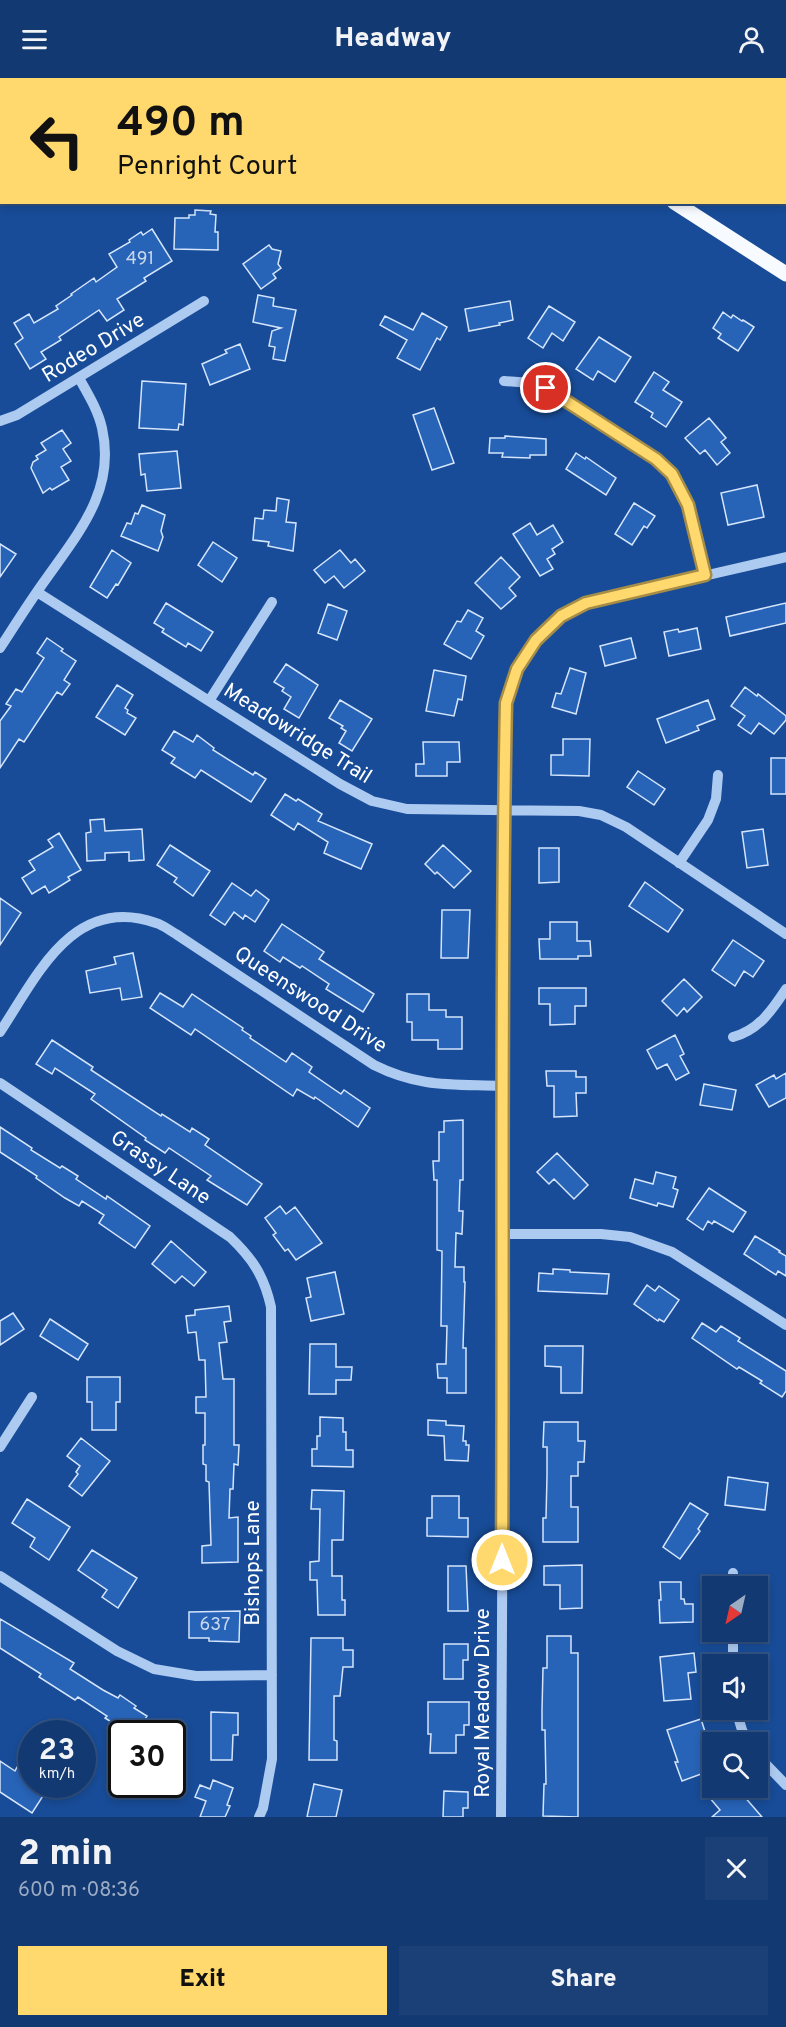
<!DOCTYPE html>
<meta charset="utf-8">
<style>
:root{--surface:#123972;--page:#1b4077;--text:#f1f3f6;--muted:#9cacc4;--line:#315384;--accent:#ffd96d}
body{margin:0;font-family:Overpass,sans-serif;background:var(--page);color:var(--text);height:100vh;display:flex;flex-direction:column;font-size:22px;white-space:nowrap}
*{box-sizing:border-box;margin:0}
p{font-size:20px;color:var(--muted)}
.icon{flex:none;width:33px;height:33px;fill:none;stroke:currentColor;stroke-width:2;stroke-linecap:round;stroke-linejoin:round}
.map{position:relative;height:1739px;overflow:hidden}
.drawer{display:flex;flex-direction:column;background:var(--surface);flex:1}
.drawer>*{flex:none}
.banner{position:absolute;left:0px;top:0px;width:786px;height:126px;box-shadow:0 3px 9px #0003,0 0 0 2px var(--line);background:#ffd96d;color:#111;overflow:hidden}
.needle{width:39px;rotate:214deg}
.fabs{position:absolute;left:702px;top:1498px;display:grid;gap:12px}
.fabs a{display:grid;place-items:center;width:66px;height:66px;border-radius:0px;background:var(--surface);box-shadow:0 3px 9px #0003,0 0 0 2px var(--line);font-size:30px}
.speed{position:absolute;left:18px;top:1642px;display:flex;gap:12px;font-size:30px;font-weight:700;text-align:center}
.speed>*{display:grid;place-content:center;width:78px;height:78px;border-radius:50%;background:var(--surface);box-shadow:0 3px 9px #0003,0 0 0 2px var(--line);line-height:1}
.speed small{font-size:15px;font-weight:400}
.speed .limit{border:3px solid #111;border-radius:9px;background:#fff;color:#111}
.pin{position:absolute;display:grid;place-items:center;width:51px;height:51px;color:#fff;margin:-26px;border:3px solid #fff;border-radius:50%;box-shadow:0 2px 6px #0007}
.me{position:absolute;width:66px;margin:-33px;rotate:0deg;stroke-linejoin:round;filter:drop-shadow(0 0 4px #0008)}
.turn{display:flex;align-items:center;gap:21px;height:126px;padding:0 18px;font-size:27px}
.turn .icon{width:78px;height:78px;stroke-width:2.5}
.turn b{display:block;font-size:42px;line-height:51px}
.round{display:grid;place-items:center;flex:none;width:63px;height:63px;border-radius:0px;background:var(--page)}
.overview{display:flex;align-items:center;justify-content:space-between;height:102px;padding:0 18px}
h1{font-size:36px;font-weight:800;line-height:45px}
.action{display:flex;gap:12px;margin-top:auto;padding:12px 18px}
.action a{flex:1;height:69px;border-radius:0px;background:var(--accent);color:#111;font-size:24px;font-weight:800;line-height:69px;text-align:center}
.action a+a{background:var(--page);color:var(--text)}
header{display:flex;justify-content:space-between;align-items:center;height:78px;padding:0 18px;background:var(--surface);font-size:27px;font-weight:800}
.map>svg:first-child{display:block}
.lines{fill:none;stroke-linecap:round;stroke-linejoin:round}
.stream{stroke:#a0c4f3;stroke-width:4.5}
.building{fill:#2763b7;stroke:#d4e5fc;stroke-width:1.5}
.minor{stroke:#adcaf1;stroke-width:10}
.major{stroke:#f7faff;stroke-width:15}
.route-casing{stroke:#a68d47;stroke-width:15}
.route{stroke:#ffd96d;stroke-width:10}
.labels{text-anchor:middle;stroke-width:6;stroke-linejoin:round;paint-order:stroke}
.number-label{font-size:18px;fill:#c9d8ed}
.street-label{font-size:21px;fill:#fff;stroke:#184c98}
</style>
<header><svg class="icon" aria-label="menu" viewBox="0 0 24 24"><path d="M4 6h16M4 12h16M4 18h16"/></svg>Headway<svg class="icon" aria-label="person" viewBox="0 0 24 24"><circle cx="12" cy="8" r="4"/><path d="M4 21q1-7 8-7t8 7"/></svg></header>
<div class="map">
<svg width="786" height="1739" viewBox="0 0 786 1739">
<rect width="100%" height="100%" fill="#184c98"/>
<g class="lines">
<path class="stream" d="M784 13 786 12
M0 48H2"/>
</g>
<path class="building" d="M195 132 211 133 210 136 216 137 215 154H218V172L174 171 175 140H189V137H195Z
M152 151 172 183 144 200 146 203 117 221 124 232 107 243 99 232 59 259 61 262 41 274 46 281 30 291 15 266 23 260 14 245 29 236 34 245 58 231 56 228 72 217 71 216 94 200 96 204 117 189 109 176 130 164 129 162 141 154 143 157Z
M269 167 272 171 281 173 278 186 281 190 273 196 276 200 261 211 243 186Z
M258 217 274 220 273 228 296 232 285 283 273 281 275 269 269 268 272 253 281 250 253 244Z
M510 223 513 242 499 245 500 247 469 253 465 231Z
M549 228 575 244 563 263 552 255 543 270 528 260Z
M723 234 731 240 733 237 742 243 743 242 754 249 738 273 718 260 721 256 713 250Z
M422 235 447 249 440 262 437 260 420 292 397 280 407 262 380 247 385 238 413 252Z
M599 259 631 279 615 304 598 293 593 302 576 291Z
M240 266 250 291 210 307 202 286 227 275 225 272Z
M654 294 669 304 663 312 682 324 666 349 651 339 653 335 635 324Z
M142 303 186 306 183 347 179 346 178 352 139 350Z
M434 330 454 385 432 392 413 337Z
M709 340 726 360 721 364 730 375 717 387 705 372 700 376 685 360Z
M62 352 71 365 63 371 71 383 61 389 69 402 52 412 50 410 43 415 31 390 33 384 38 381 36 378 46 372 41 365Z
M505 358 546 361V377H530V380L502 379 503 375H489L490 360H505Z
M177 373 181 410 147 413 145 396 141 397 139 376Z
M576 375 585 381 586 379 616 400 606 417 566 391Z
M757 407 764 439 728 447 721 415Z
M277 420 289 422 286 444 296 445 293 473 268 468 269 464 253 462 255 440 263 441 264 432 276 433Z
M634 425 655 438 647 450 644 448 632 467 615 456Z
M142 427 165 437 161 453 163 459 158 473 121 458 127 445 131 446 135 435 138 436Z
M530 445 537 457 553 447 563 464 552 471 555 476 547 481 553 491 540 498 513 456Z
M213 464 237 480 222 504 198 487Z
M0 466 16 476 0 499Z
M112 472 131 485 118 507 116 506 107 520 90 509Z
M340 472 351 485 355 481 365 493 344 510 334 498 325 505 314 492Z
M501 479 520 499 509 510 516 518 501 531 475 505Z
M166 525 213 554 201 573 188 565 186 569 162 554 164 551 154 545Z
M786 525V545L730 558 726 539Z
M328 526 347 533 337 562 318 555Z
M468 532 483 540 476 553 484 558 471 581 444 566 457 543 461 544Z
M697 550 701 571 669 578 664 554 678 551 679 554Z
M47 560 63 571 61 573 76 583 64 602 70 606 62 617 57 614 24 664 19 661 0 690V643L11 628 6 626 16 611 22 614 44 580 37 575Z
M631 560 636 580 605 588 600 568Z
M286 586 318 607 299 640 284 631 291 619 282 613 284 610 274 604Z
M570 590 586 595 576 636 552 629 556 615 561 616Z
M434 592 466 598 462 622 458 621 454 638 426 633Z
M117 607 133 617 125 630 128 632 127 635 136 640 125 657 96 639Z
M745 609 757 618 758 616 786 638V642L774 656 759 645 751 656 738 647 745 638 731 628Z
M340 622 372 641 352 673 339 665 346 653 341 650 343 648 329 640Z
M708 622 715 641 697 648 699 652 666 665 657 641Z
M174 653 193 664 197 657 214 670 213 672 253 697 255 694 266 701 251 724 201 692 195 700 171 685 175 680 162 672Z
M563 661H590L589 698 551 697V677H563Z
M423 664H459L460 684H447V698H416V686H424Z
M771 680H786V716H771Z
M638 693 665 711 654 727 627 709Z
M285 716 296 723 298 721 322 736 318 743 372 766 361 791 324 775 328 764 298 745 294 752 271 737Z
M104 741 105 753 142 751 144 782 129 783V774L105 775V782L87 783 86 755 91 754 90 742Z
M763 751 768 787 747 790 742 754Z
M59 755 81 792 68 799 70 802 49 815 45 808 32 816 22 800 35 792 29 783 53 769 48 762Z
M170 767 210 793 193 818 174 804 177 800 157 787Z
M443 767 471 793 454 810 437 794 435 796 425 786Z
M539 770H559V804L539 805Z
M645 804 683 832 668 854 629 828Z
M232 805 251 818 256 812 269 822 255 844 245 837 243 841 234 834 225 847 210 837Z
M0 820 21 835 0 867Z
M442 832H470L468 880H441Z
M550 844H577V863H590L591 878H578V881H540L539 861H550Z
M282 846 324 874 319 881 374 916 363 934 326 911 329 906 302 888 300 890 283 879 280 884 264 873Z
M733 862 764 883 753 899 744 893 735 908 712 892Z
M133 875 142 919 122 922 120 910 90 915 86 893 116 886 114 879Z
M684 901 702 919 687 934 684 930 677 938 662 923Z
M539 910H586V928H575V946L550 947V926H539Z
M160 915 183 929 192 916 243 950 242 952 251 958 250 960 286 984 292 975 312 989 309 994 341 1016 344 1012 370 1030 358 1049 315 1019 314 1021 297 1011 293 1018 195 951 191 957 150 930Z
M407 916H429V932H446V939H462V971H438V962H412V944H407Z
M675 957 684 976 680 978 689 995 676 1002 667 986 657 991 647 972Z
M52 962 93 989 91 992 161 1038 162 1036 190 1054 192 1050 209 1061 205 1067 262 1106 247 1127 207 1102 211 1098 169 1070 165 1075 145 1062 146 1060 91 1021 95 1016 55 990 52 996 36 986Z
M546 993H576V999H586V1015H576L577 1038 554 1039V1008H547Z
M786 995V1020L769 1029 756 1007 774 997 776 1001Z
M704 1006 736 1012 732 1032 700 1027Z
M463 1042V1102H460L459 1133H463L462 1156 456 1155 455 1189H464V1204H465L463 1270H466V1315H447V1300H438L437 1286H446L447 1248H441L442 1173 437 1172V1102H434L433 1083H439V1054H444V1043Z
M0 1049 32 1070 31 1072 60 1090 62 1088 78 1098 76 1101 106 1121 107 1118 150 1148 135 1170 99 1145 104 1137 82 1123 79 1128 65 1120 36 1100 37 1098 0 1074Z
M557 1075 588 1107 574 1121 554 1101 549 1106 537 1094Z
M656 1094 676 1099 673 1110 678 1112 673 1129 658 1125 657 1128 630 1120 635 1101 653 1106Z
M709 1110 746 1134 733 1154 714 1143 712 1146 708 1143 703 1152 687 1141Z
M280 1128 286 1136 295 1129 322 1165 296 1182 288 1171 285 1173 273 1157 276 1155 265 1140Z
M755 1158 780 1173 779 1174 786 1178V1198L778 1193 776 1197 744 1176Z
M171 1163 206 1194 194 1208 182 1198 175 1205 152 1186Z
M553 1191 570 1192V1194L609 1196 607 1216 538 1213 539 1195 553 1196Z
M335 1194 344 1236 311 1243 306 1220 311 1219 307 1200Z
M647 1207 655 1213 659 1208 679 1222 664 1244 659 1241 658 1243 634 1226Z
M229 1228 231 1243 224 1244 227 1264 219 1265 223 1301H234V1367H239L238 1387 234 1386 233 1411H230L229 1440 238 1439V1484L202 1485V1468L211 1467 209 1404 206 1403V1387L203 1386V1367H205V1335H196V1319H206L205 1282H199L196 1254 188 1255 186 1238 195 1237V1232Z
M13 1235 24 1251 0 1267V1243Z
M50 1241 88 1266 78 1282 40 1258Z
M702 1245 716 1254 721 1248 740 1260 738 1263 786 1293V1313L782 1319 760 1305 762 1303 739 1289 737 1291 692 1260Z
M310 1266H336V1289H352L351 1302H336V1316H309Z
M545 1268H583L582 1315H561V1289L545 1288Z
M87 1299H120V1324H116V1352H92V1324H87Z
M320 1339 343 1340V1354H346V1372H353V1389L312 1388V1371H317V1358H320Z
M428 1342 446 1343V1347L464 1348 463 1363H466V1367H469L468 1383 445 1382 444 1358 428 1357Z
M544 1344H578V1363H585L584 1384H578V1398H571V1429H578V1464H543V1440H546L547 1398V1369H543Z
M81 1360 110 1383 82 1418 69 1408 78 1396 76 1394 80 1388 67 1378Z
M728 1399 768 1405 765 1432 725 1427Z
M312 1412 344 1413 343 1462H332V1498H342V1522H345V1537H318L317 1502H310V1484L319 1483 320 1431H311Z
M432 1418H459V1440H468V1459L427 1458V1440H432Z
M27 1421 70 1449 49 1482 30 1469 35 1460 12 1445Z
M690 1425 708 1436 698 1451 700 1453 680 1481 663 1469Z
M92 1472 137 1500 118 1530 102 1519 107 1512 78 1492Z
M582 1487V1530L560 1531V1507H544V1488Z
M448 1488H466L468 1533H448Z
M660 1504H681V1521H684L685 1526H693V1544L660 1545 659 1522H661Z
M240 1533 239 1564 209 1563V1560H189V1534Z
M0 1541 74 1585 70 1591 103 1612 118 1620 120 1617 136 1628 134 1630 147 1638 136 1656 123 1647 121 1650 105 1640 107 1638 78 1619 75 1622 39 1599 41 1596 0 1570Z
M547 1558H571V1575H578V1739L543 1738 544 1706H546L545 1652H542V1632L543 1590H547Z
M311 1560H343V1572H353V1589H343L340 1618H334V1662L337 1663V1682H309Z
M444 1566H468V1582H463V1601H444Z
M694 1575 696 1594 688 1595 691 1621 664 1623 660 1579Z
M428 1624H469V1647H464V1657H456V1675H430L431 1656H428Z
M211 1634 238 1635V1657H233L232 1682H211Z
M701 1641 707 1660 702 1662 712 1692 682 1703 675 1684H678L667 1652Z
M0 1683 15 1693 17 1689 32 1699V1707H50L32 1735 0 1714Z
M213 1702 233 1710 227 1727 230 1728 225 1739H200L206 1723 195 1719 200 1707 210 1711Z
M314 1706 342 1712 336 1739H307Z
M719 1710H733L740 1719 743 1717 762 1739H712L720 1732 709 1719Z
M444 1713 468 1714V1730H463V1739H443Z"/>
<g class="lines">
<path class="minor" d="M505 2 506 0
M504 303 532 305 546 310 656 381 672 396 688 427 705 497
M0 343 17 337 204 223
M37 514 340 706 372 723 407 731 579 733 601 737 626 749 786 856
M0 570C15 547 30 523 46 501 79 454 116 412 102 350 98 332 88 316 79 300
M209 623 272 524
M679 785 708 742 716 721 718 697
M0 954C37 898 73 816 156 845 163 847 169 852 176 856L374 987C420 1010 453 1006 502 1008
M733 959C759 952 772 932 786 911
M0 1005 230 1159C253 1181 264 1198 271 1229L272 1681 263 1730 259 1739
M504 1156H601L630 1159 672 1174 786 1247
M0 1369 32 1319
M733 1495V1509
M0 1498 117 1573 154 1591 196 1598 272 1597
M733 1554V1587
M736 1632 742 1652 749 1665
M758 1678 786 1707
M501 1739 504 1156 502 1008 506 625C523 573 537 551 586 525L786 479"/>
<path class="major" d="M479 0 481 2
M674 124 786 196"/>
</g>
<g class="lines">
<g class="route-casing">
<path id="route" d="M502 1482C504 1197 500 911 506 625L517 591 536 562 561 538 586 525 705 497 688 427 672 396 656 381 546 310"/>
</g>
<use href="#route" class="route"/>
</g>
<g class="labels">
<g class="number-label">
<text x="140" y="186">491</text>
<text x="215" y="1552">637</text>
</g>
<g class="street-label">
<text transform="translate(93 269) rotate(-31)" y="7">Rodeo Drive</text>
<text transform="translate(298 655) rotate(32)" y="7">Meadowridge Trail</text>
<text transform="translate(311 921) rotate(33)" y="7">Queenswood Drive</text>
<text transform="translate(161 1089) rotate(34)" y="7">Grassy Lane</text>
<text transform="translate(252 1485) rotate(-90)" y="7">Bishops Lane</text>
<text transform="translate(482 1625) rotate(-90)" y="7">Royal Meadow Drive</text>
</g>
</g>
</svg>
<div class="fabs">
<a><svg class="needle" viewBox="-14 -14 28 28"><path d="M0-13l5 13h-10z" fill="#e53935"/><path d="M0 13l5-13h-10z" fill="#9cacc4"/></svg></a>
<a><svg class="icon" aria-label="sound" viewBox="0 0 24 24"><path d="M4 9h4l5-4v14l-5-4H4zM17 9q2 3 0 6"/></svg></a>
<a><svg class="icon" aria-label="search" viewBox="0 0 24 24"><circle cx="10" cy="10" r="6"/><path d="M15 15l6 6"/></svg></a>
</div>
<div class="speed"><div>23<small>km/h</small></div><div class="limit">30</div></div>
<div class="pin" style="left:546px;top:310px;background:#d93025"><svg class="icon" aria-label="arrive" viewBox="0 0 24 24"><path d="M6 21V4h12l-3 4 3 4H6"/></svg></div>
<svg class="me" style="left:502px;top:1482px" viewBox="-20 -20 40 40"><circle r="17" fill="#ffd96d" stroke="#fff" stroke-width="3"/><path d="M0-11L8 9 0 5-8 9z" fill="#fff"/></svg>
<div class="banner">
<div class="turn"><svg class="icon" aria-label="left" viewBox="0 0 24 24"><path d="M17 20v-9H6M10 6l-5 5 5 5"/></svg><div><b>490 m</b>Penright Court</div></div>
</div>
</div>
<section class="drawer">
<div class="overview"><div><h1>2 min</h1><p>600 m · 08:36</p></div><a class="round"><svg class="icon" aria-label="close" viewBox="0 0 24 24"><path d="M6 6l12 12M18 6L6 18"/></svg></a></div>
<div class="action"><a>Exit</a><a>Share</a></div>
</section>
